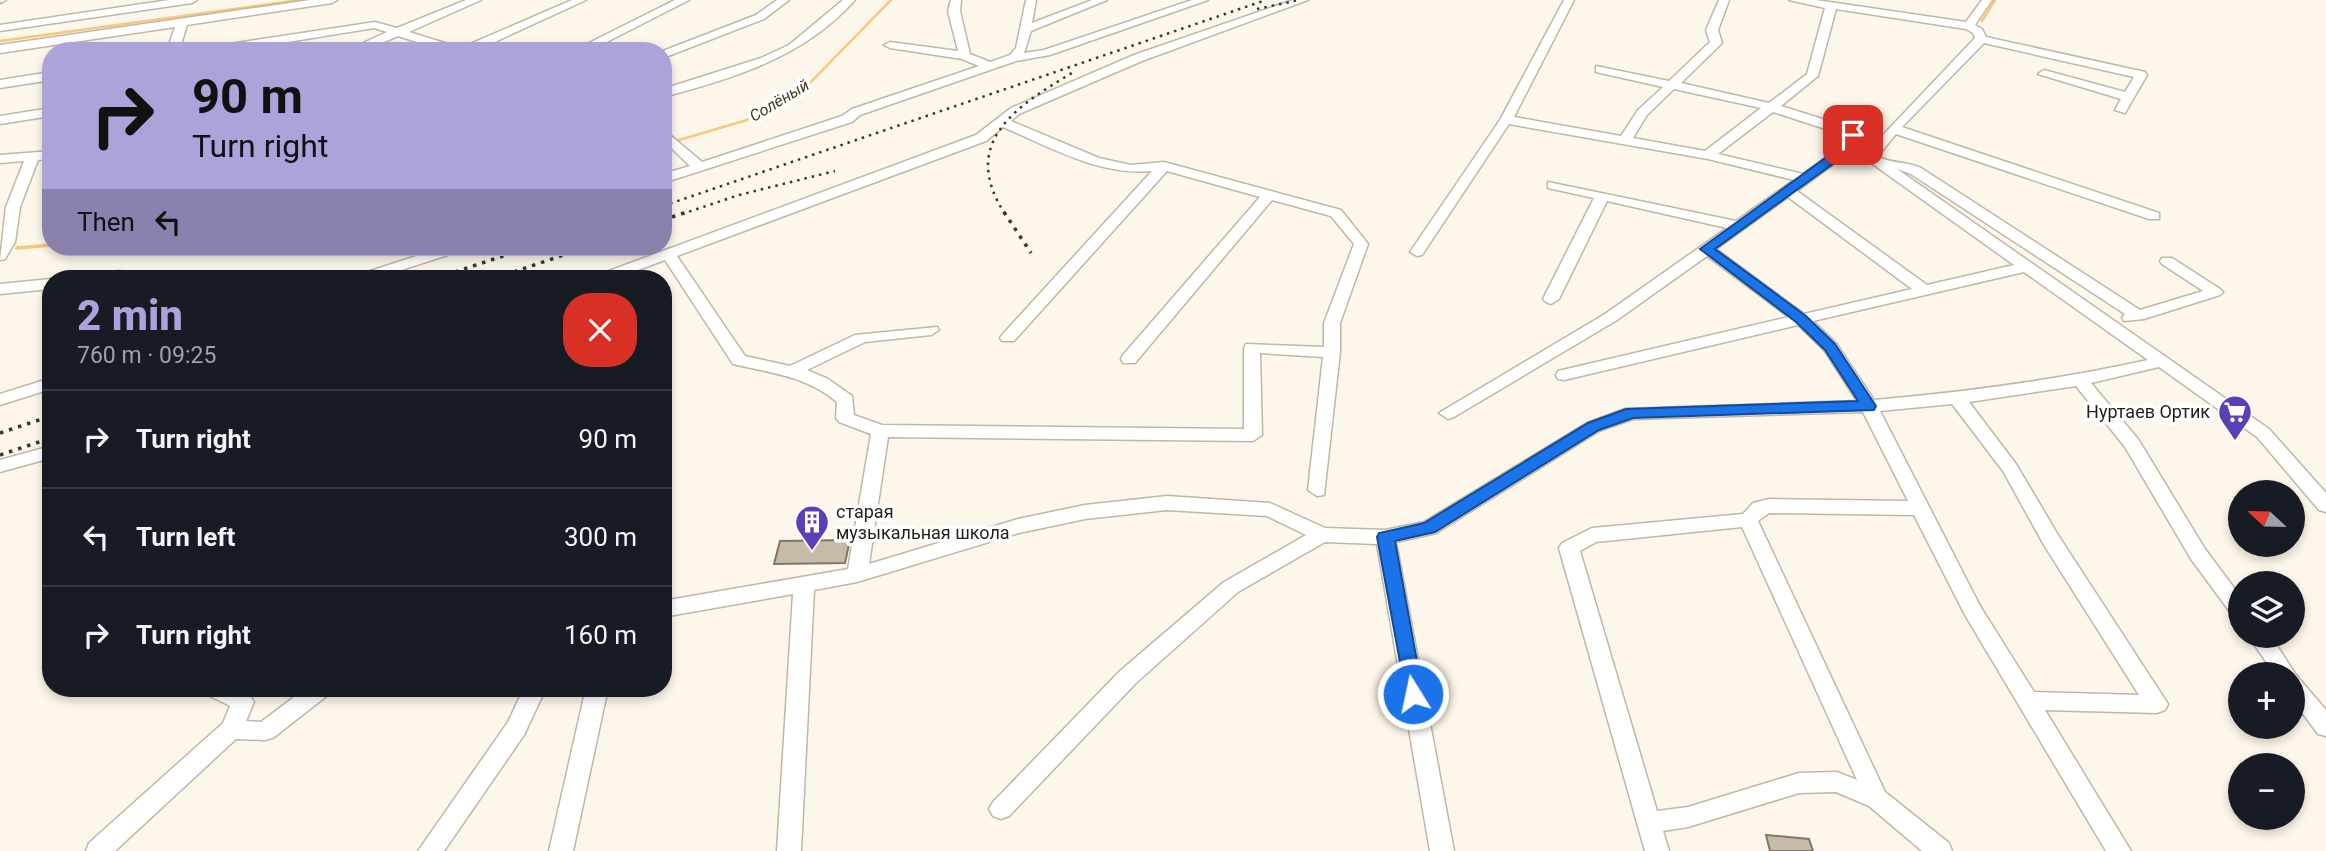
<!DOCTYPE html>
<meta charset="utf-8">
<style>
:root{--surface:#171b24;--page:#242831;--text:#f1f3f6;--muted:#9ea1a6;--line:#363941;--accent:#aea2da}
body{margin:0;font-family:Roboto,sans-serif;background:var(--page);color:var(--text);height:100vh;display:flex;flex-direction:column;font-size:26px;white-space:nowrap}
*{box-sizing:border-box;margin:0}
p{font-size:23px;color:var(--muted)}
.icon{flex:none;width:38px;height:38px;fill:none;stroke:currentColor;stroke-width:2;stroke-linecap:round;stroke-linejoin:round}
.map{position:relative;flex:1;overflow:hidden}
.panel{position:absolute;left:42px;top:270px;width:630px;height:427px;display:flex;flex-direction:column;background:var(--surface);border-radius:28px;box-shadow:0 4px 10px #0003}
.panel>*{flex:none}
.hud{position:absolute;left:42px;top:42px;width:630px;height:214px;border-radius:28px;box-shadow:0 4px 10px #0003;background:#aea2da;color:#111;overflow:hidden}
.needle{width:46px;rotate:292deg}
.tools{position:absolute;left:2228px;top:480px;display:grid;gap:14px}
.tools a{display:grid;place-items:center;width:77px;height:77px;border-radius:50%;background:var(--surface);box-shadow:0 4px 10px #0003;font-size:35px}
.pin{position:absolute;display:grid;place-items:center;width:60px;height:60px;color:#fff;margin:-30px;border-radius:14px;box-shadow:0 4px 10px #0006}
.me{position:absolute;width:77px;margin:-38px;rotate:350deg;stroke-linejoin:round;filter:drop-shadow(0 0 5px #0008)}
.turn{display:flex;align-items:center;gap:24px;height:147px;padding:0 35px;font-size:32px}
.turn .icon{width:91px;height:91px;stroke-width:2.5}
.turn b{display:block;font-size:49px;line-height:60px}
.then{display:flex;align-items:center;height:66px;padding:0 35px;background:#0003;gap:14px;font-size:26px}
.round{display:grid;place-items:center;flex:none;width:74px;height:74px;border-radius:28px;background:var(--page)}
.headline{display:flex;align-items:center;justify-content:space-between;height:119px;padding:0 35px}
h1{font-size:42px;font-weight:800;line-height:52px;color:var(--accent)}
ul{padding:0;list-style:none}
li{display:flex;align-items:center;gap:21px;height:98px;padding:0 35px;border-top:2px solid var(--line)}
li div{flex:1}
li b{display:block;font-size:26px}
li em{font-style:normal}
.map>svg:first-child{display:block}
.lines{fill:none;stroke-linecap:round;stroke-linejoin:round}
.stream-far1{stroke:#f7c77a;stroke-width:2.5}
.stream{stroke:#f7c77a;stroke-width:3.5}
.building{fill:#c6baa8;stroke:#817665;stroke-width:2}
.minor-casing{stroke:#c2b6a4;stroke-width:3}
.minor{fill:#fff;fill-rule:evenodd}
.rail-far1{stroke:#3b362f;stroke-width:2.5;stroke-dasharray:2.5 5;stroke-linecap:butt}
.rail{stroke:#3b362f;stroke-width:3.5;stroke-dasharray:3.5 6;stroke-linecap:butt}
.route{fill:#1a73e8;stroke:#114b97;stroke-width:2}
.labels{text-anchor:middle;stroke-width:7;stroke-linejoin:round;paint-order:stroke}
.far-water-label{font-size:16px;font-style:italic;fill:#4c3817;stroke:#fff}
.poi-label{font-size:18px;fill:#231e18;stroke:#fff;text-anchor:end}
</style>
<div class="map">
<svg width="2326" height="851" viewBox="0 0 2326 851">
<rect width="100%" height="100%" fill="#fdf6ea"/>
<g class="lines">
<path class="stream-far1" d="M1982 21 1995 0
M0 41 300 0
M679 140 747 120 806 87 891 0"/>
<path class="stream" d="M17 248 51 245"/>
</g>
<path class="building" d="M850 540 845 563 774 564 780 541Z
M1766 835 1809 839 1813 851H1770Z"/>
<g class="lines">
<g class="minor-casing">
<path id="minor" d="M0 0H6L1 3Z
M169 0H197L192 3 0 31V25Z
M310 0H337L332 3 187 25 179 51H167L175 27 0 53V45Z
M466 0H481L409 32 461 48 572 0H586L475 51H445L398 36 363 51H346L387 32 374 28 233 51H203L209 47 375 22 397 28Z
M675 0H689L589 51H573Z
M777 0H789L764 19 663 58V51L756 15Z
M843 0H855C804 57 735 78 663 97V89L761 58 789 45Z
M951 0H961L960 11 970 54 990 62 1010 55 1016 48 1026 0H1036L1032 23 1092 0H1107L1031 31 1024 53 1044 50 1192 0H1208L1050 55 1016 61 860 115 852 122 663 183V174L690 166 663 140V129L702 162 842 116 852 109 979 66 962 59 890 48 884 45 890 42 958 51 948 11Z
M1293 0H1308L1142 61 1019 114 1011 121 1099 158 1131 165 1164 162 1341 210 1368 244 1340 323V352L1324 495 1317 496 1308 490 1323 357 1260 353 1262 435 1253 441 888 437 869 564 1018 519 1085 505 1167 496 1270 503 1325 528 1385 530 1424 522 1587 423 1625 409 1857 401 1824 350 1798 325 1564 380 1558 379 1556 375 1558 371 1789 317 1707 256 1617 320 1454 417 1448 419 1439 413 1605 314 1727 228 1607 201 1559 299 1551 304 1546 302 1543 299 1594 198 1548 188V182L1736 221 1794 180 1708 159 1509 124 1422 255 1417 256 1410 252 1500 120 1564 0H1574L1514 117 1621 136 1638 110 1663 87 1596 72V66L1669 81 1710 42 1706 30 1719 0H1729L1718 30 1722 43 1681 83 1769 103 1807 74 1825 8 1789 0H1816L1966 22 1982 0H1992L1975 25 1982 29 1986 37 2145 72 2147 75 2125 113 2115 110 2121 99 2038 74 2044 70 2125 92 2134 77 1984 43 1902 127 2159 213V219H2149L1896 134 1878 156C1889 164 1907 161 1921 168L2140 310 2203 291 2162 264 2160 261 2162 258H2172L2220 289 2223 292 2220 295 2144 319 2124 321 2122 318 2125 314 1911 174 1897 169 2269 429 2326 493V512L2319 510 2257 437 2159 367 2091 383 2138 439 2205 549 2240 596V619L2233 616 2191 559 2125 447 2076 386 1969 402 2016 464 2058 535 2168 704 2165 710 2157 713 2045 710 2131 851H2106L1965 615 1914 515 1769 513 1758 521 1885 792 1949 843 1952 851H1922L1869 806 1836 792 1799 793 1688 827 1663 831 1669 851H1645L1559 548 1562 543 1592 528 1743 514 1753 503 1769 499 1908 501 1863 412 1633 419 1599 431 1436 533 1396 542 1454 851H1430L1377 544 1325 542 1238 592 1136 683 1009 816 1001 819 993 816 989 809 993 802 1120 671 1224 582 1306 535 1267 516 1167 510 1085 519 1019 533 857 582 814 590 801 851H777L793 594 663 617V601L848 569 871 434 839 422 836 418 837 402C806 376 771 373 733 364L665 260 616 278H595L598 275 976 135 1011 108 1134 55ZM1836 9 1966 29 1973 33 1975 38 1867 152 1852 149 1860 136 1848 127 1781 106 1818 76ZM1674 89 1761 108 1705 151 1633 138 1647 115ZM1773 112 1838 133 1846 137 1839 148 1803 174 1718 154ZM1003 127C1050 147 1100 176 1152 171L1002 335 1000 338 1002 341H1014L1167 171 1260 197 1123 355 1121 359 1123 363H1135L1272 200 1331 216 1354 244 1324 323V347L1246 344 1244 348V429L882 425 854 415 852 396 828 379 807 370 865 342 931 335 939 330 937 327 855 335 790 366 745 356 677 256 986 141ZM1846 155 1867 160 2014 265 1927 285 1797 191ZM1788 197 1912 289 1804 314 1716 249ZM2024 272 2148 360C2057 380 1966 392 1874 400L1836 343 1813 321ZM1952 404 2003 471 2044 545 2139 695 2034 692 1980 606 1880 411ZM1742 527 1857 780 1837 772 1799 773 1688 807 1657 811 1580 551 1596 542Z
M51 72V80L0 88V80Z
M51 108V116L0 124V116Z
M51 151V159L38 160 20 207 15 242 5 259 0 260 6 207 24 161 0 163V155Z
M444 247H465L463 250 377 278H355L358 275Z
M120 271 125 273 126 278H92L100 273Z
M51 279V289L0 294V284Z
M51 378V389L0 405V394Z
M51 446V458L0 472V460Z
M2248 635H2270L2296 675 2326 710V736L2318 734 2292 699V674H2274Z
M203 688C220 687 245 684 254 702L246 721 261 722 306 688H332L329 694 273 738 265 740 236 739 115 851H86L89 843 223 723 230 706 206 694Z
M524 688H546L524 735 444 851H418L508 722Z
M586 688H608L573 851H549Z"/>
</g>
<use href="#minor" class="minor"/>
<path class="rail-far1" d="M1257 9 1299 0
M663 206 1266 0
M682 214 739 195 835 171
M1005 214C959 143 1015 107 1072 73"/>
<path class="rail" d="M1004 212 1031 253
M663 220 687 212
M437 278 530 247
M496 278 587 247
M0 433 51 416
M0 455 51 438"/>
</g>
<path class="route" d="M1849 132 1859 135 1848 153 1715 249 1806 316 1835 344 1876 406 1874 410 1633 418 1599 430 1435 532 1395 541 1423 694 1420 700H1407L1377 537 1379 533 1424 523 1588 423 1626 409 1858 401 1825 350 1796 322 1700 249 1839 148Z"/>
<defs>
<g id="supermarket-pin" transform="scale(1.75)"><path d="M0 17L-7.5 6A9.5 9.5 0 1 1 7.5 6Z" fill="#5b3fb7" stroke="#fff"/><path d="M-6-5.5h2.5l.6 2H6L4.5 2H-2.5L-4.4-4H-6ZM-1.5 3.2a1.3 1.3 0 1 0 .1 0ZM3 3.2a1.3 1.3 0 1 0 .1 0Z" fill="#fff"/></g>
<g id="building-pin" transform="scale(1.75)"><path d="M0 17L-7.5 6A9.5 9.5 0 1 1 7.5 6Z" fill="#5b3fb7" stroke="#fff"/><path d="M-4-6H4V6H1V3H-1V6H-4ZM-2.5-4.3h1.7v1.8h-1.7ZM.8-4.3h1.7v1.8H.8ZM-2.5-1h1.7V.8h-1.7ZM.8-1h1.7V.8H.8Z" fill="#fff"/></g>
</defs>
<g fill-rule="evenodd">
<use href="#supermarket-pin" x="2235" y="412"/>
<use href="#building-pin" x="812" y="522"/>
</g>
<g class="labels">
<g class="far-water-label">
<text transform="translate(779 100) rotate(-31)" y="6">Солёный</text>
</g>
<g class="poi-label">
<text x="2210" y="418">Нуртаев Ортик</text>
<text x="836" y="518" text-anchor="start">старая<tspan x="836" dy="21">музыкальная школа</tspan></text>
</g>
</g>
</svg>
<div class="tools">
<a><svg class="needle" viewBox="-14 -14 28 28"><path d="M0-13l5 13h-10z" fill="#e53935"/><path d="M0 13l5-13h-10z" fill="#9ea1a6"/></svg></a>
<a><svg class="icon" aria-label="layers" viewBox="0 0 24 24"><path d="M12 4l9 5-9 5-9-5zM3 14l9 5 9-5"/></svg></a>
<a>+</a>
<a>−</a>
</div>
<div class="pin" style="left:1853px;top:135px;background:#d93025"><svg class="icon" aria-label="arrive" viewBox="0 0 24 24"><path d="M6 21V4h12l-3 4 3 4H6"/></svg></div>
<svg class="me" style="left:1413px;top:694px" viewBox="-20 -20 40 40"><circle r="17" fill="#1a73e8" stroke="#fff" stroke-width="3"/><path d="M0-11L8 9 0 5-8 9z" fill="#fff"/></svg>
<div class="hud">
<div class="turn"><svg class="icon" aria-label="right" viewBox="0 0 24 24"><path d="M7 20v-9h11M14 6l5 5-5 5"/></svg><div><b>90 m</b>Turn right</div></div>
<div class="then">Then<svg class="icon" aria-label="left" viewBox="0 0 24 24"><path d="M17 20v-9H6M10 6l-5 5 5 5"/></svg></div>
</div>
<section class="panel">
<div class="headline"><div><h1>2 min</h1><p>760 m · 09:25</p></div><a class="round" style="background:#d93025;color:#fff"><svg class="icon" aria-label="close" viewBox="0 0 24 24"><path d="M6 6l12 12M18 6L6 18"/></svg></a></div>
<ul>
<li><svg class="icon" aria-label="right" viewBox="0 0 24 24"><path d="M7 20v-9h11M14 6l5 5-5 5"/></svg><div><b>Turn right</b></div><em>90 m</em></li>
<li><svg class="icon" aria-label="left" viewBox="0 0 24 24"><path d="M17 20v-9H6M10 6l-5 5 5 5"/></svg><div><b>Turn left</b></div><em>300 m</em></li>
<li><svg class="icon" aria-label="right" viewBox="0 0 24 24"><path d="M7 20v-9h11M14 6l5 5-5 5"/></svg><div><b>Turn right</b></div><em>160 m</em></li>
</ul>
</section>
</div>
